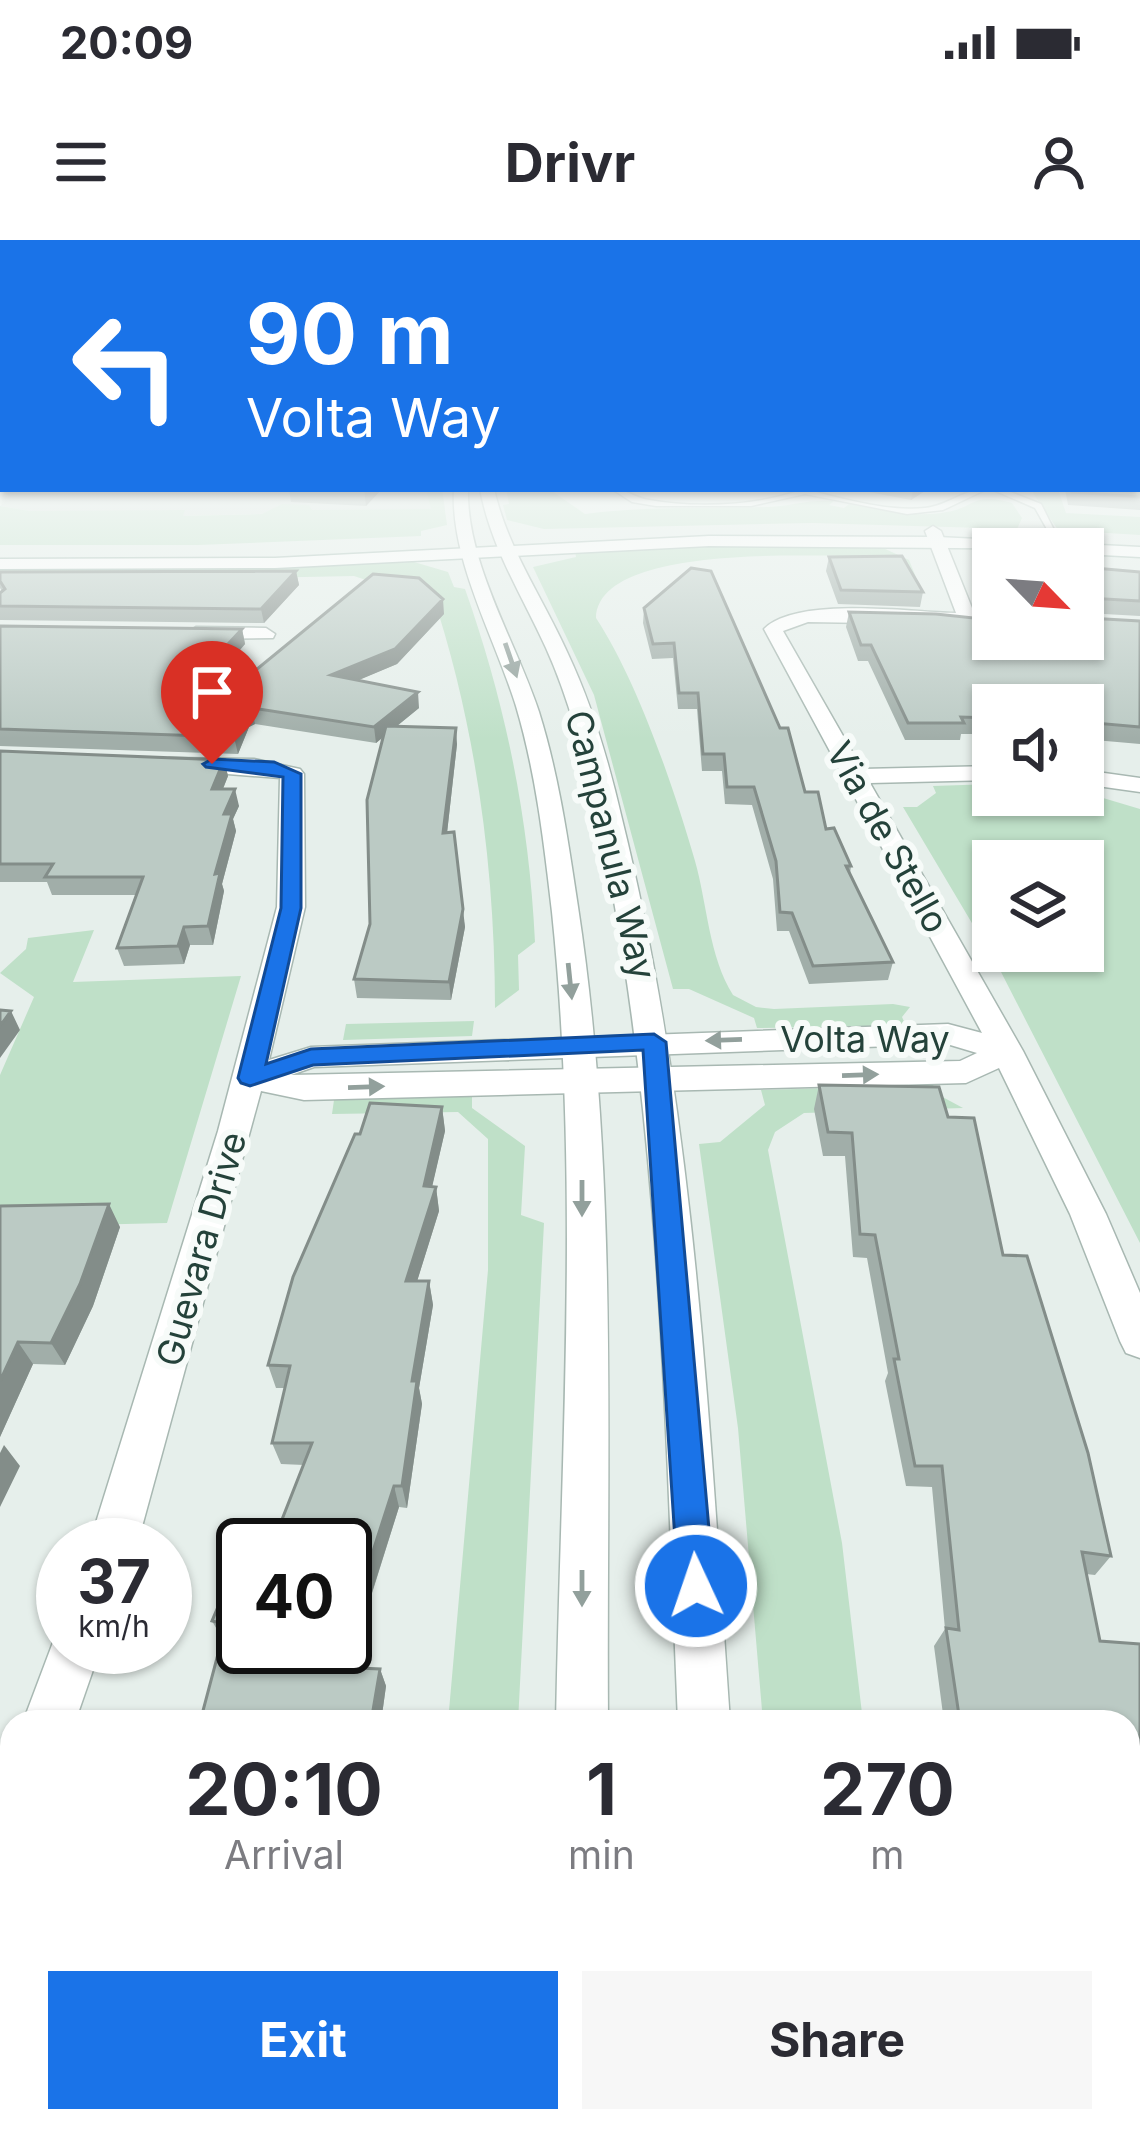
<!DOCTYPE html>
<style>
:root{--surface:#fff;--page:#f7f7f7;--text:#2b2b33;--muted:#7c7c81;--accent:#1a73e8}
body{margin:0;font-family:Inter,sans-serif;background:var(--page);color:var(--text);height:100vh;display:flex;flex-direction:column;font-size:45px;white-space:nowrap}
*{box-sizing:border-box;margin:0}
p{font-size:39px;color:var(--muted)}
.icon{flex:none;width:66px;height:66px;fill:none;stroke:currentColor;stroke-width:2;stroke-linecap:round;stroke-linejoin:round}
.map{position:relative;flex:1;overflow:hidden}
.panel{position:absolute;left:0px;top:1470px;width:1140px;height:423px;display:flex;flex-direction:column;background:var(--surface);border-radius:36px 36px 0 0;box-shadow:0 3px 9px #0004}
.panel>*{flex:none}
.guide{position:absolute;left:0px;top:0px;width:1140px;height:252px;box-shadow:0 3px 9px #0004;background:#1a73e8;color:#fff;overflow:hidden}
.needle{width:78px;rotate:115deg}
.buttons{position:absolute;left:972px;top:288px;display:grid;gap:24px}
.buttons a{display:grid;place-items:center;width:132px;height:132px;border-radius:0px;background:var(--surface);box-shadow:0 3px 9px #0004;font-size:60px}
.speed{position:absolute;left:36px;top:1278px;display:flex;gap:24px;font-size:60px;font-weight:700;text-align:center}
.speed>*{display:grid;place-content:center;width:156px;height:156px;border-radius:50%;background:var(--surface);box-shadow:0 3px 9px #0004;line-height:1}
.speed small{font-size:30px;font-weight:400}
.speed .limit{border:6px solid #111;border-radius:18px;background:#fff;color:#111}
.pin{position:absolute;display:grid;place-items:center;width:102px;height:102px;color:#fff;margin:-123px -51px;border-radius:50% 50% 50% 0;rotate:-45deg;box-shadow:0 0 12px #0007}
.pin .icon{rotate:45deg}
.me{position:absolute;width:132px;margin:-66px;rotate:357deg;stroke-linejoin:round;filter:drop-shadow(0 0 9px #0008)}
.turn{display:flex;align-items:center;gap:42px;height:252px;padding:0 48px;font-size:54px}
.turn .icon{width:156px;height:156px;stroke-width:2.5}
.turn b{display:block;font-size:84px;line-height:102px}
.eta{display:flex;justify-content:space-evenly;align-items:center;height:204px;text-align:center}
.eta b{font-size:72px;font-weight:700;line-height:84px}
.button{display:flex;gap:24px;margin-top:auto;padding:24px 48px}
.button a{flex:1;height:138px;border-radius:0px;background:var(--accent);color:#fff;font-size:48px;font-weight:700;line-height:138px;text-align:center}
.button a+a{background:var(--page);color:var(--text)}
.status{display:flex;justify-content:space-between;align-items:center;height:84px;padding:0 60px;background:var(--surface);direction:ltr}
.status svg{height:33px;fill:currentColor}
header{display:flex;justify-content:space-between;align-items:center;height:156px;padding:0 48px;background:var(--surface);font-size:54px;font-weight:700}
.map>svg:first-child{display:block}
.built{fill:#d4dfda}
.green{fill:#bfe0c8;fill-rule:evenodd}
.lines{fill:none;stroke-linecap:round;stroke-linejoin:round}
.service-casing{stroke:#a8b8b2;stroke-width:3}
.minor-casing{stroke:#a8b8b2;stroke-width:3}
.tertiary-casing{stroke:#a8b8b2;stroke-width:3}
.secondary-casing{stroke:#a4bbb3;stroke-width:3}
.service{fill:#fff;fill-rule:evenodd}
.minor{fill:#fff;fill-rule:evenodd}
.tertiary{fill:#fff;fill-rule:evenodd}
.secondary{fill:#fff;fill-rule:evenodd}
.wall{fill:#a1aea9}
.shaded-wall{fill:#838d89}
.building{fill:#bbcac4;stroke:#838d89;stroke-width:3}
.oneway{fill:#92a09c}
.route{fill:#1a73e8;stroke:#114b97;stroke-width:3}
.labels{text-anchor:middle;stroke-width:12;stroke-linejoin:round;paint-order:stroke}
.street-label{font-size:36px;fill:#24423a;stroke:#f7fbf9}
</style>
<div class="status"><b>20:09</b><svg viewBox="0 0 49 12"><path d="M0 12V9h3v3zM5 12V6h3v6zM10 12V3h3v9zM15 12V0h3v12zM26 1h20v11H26zM47 4h2v5h-2z"/></svg></div>
<header><svg class="icon" aria-label="menu" viewBox="0 0 24 24"><path d="M4 6h16M4 12h16M4 18h16"/></svg>Drivr<svg class="icon" aria-label="person" viewBox="0 0 24 24"><circle cx="12" cy="8" r="4"/><path d="M4 21q1-7 8-7t8 7"/></svg></header>
<div class="map">
<svg width="1140" height="1891" viewBox="0 0 1140 1891">
<rect width="100%" height="100%" fill="#e6efeb"/>
<path class="built" d="M4 249H442L445 269 181 276 184 271H30L1 266Z"/>
<path class="green" d="M426 249H442L447 285 421 291V296L198 305H0V266L30 271 185 270 183 276 262 274 282 264 309 265 312 270 431 269Z
M506 249H549L585 274C646 266 706 269 768 267 791 266 810 259 834 261L829 265 844 268 849 264C882 270 914 278 947 272 976 267 973 252 1012 263L1022 278 1017 289 812 283 544 289 507 280 503 265 509 264Z
M1035 249H1058L1066 273 1140 277V295L1058 290 1033 253Z
M713 306 881 307 909 320 922 352 886 317C831 317 598 300 596 378 637 440 674 548 695 621 707 663 709 718 733 755L756 767 774 769 893 764 910 767 902 777 906 786 757 788 754 778 689 749H673L594 455 533 327 576 317 575 311Z
M414 322 448 332 454 347 465 349C506 465 529 579 535 702L518 715 519 750 495 768C495 628 476 486 432 353L393 349 354 336 0 343V330L238 329Z
M993 544V555L1083 552 1140 569V1003L1001 732 903 567H917L936 553 933 546ZM993 621H1083V711H993Z
M94 690 73 742 241 736 167 983 0 987V835L34 757 0 733 26 709 28 698Z
M474 781 472 796 343 800 346 784Z
M933 845 937 854 963 868 804 873 775 892 768 910 842 1303 863 1482H763L738 1188 699 904 720 902 765 865 761 850Z
M472 855V868L525 906 521 975 544 983 518 1482H448L488 1030V899L458 872 332 874 334 860Z"/>
<g class="lines">
<g class="service-casing">
<path id="service" d="M612 249C626 249 635 258 649 260 693 268 752 266 795 252L787 249H803C842 258 885 272 925 268 947 266 964 249 987 249L943 270 907 274 805 254 751 266H656L632 262Z
M991 249H1003L1041 264 1058 298H1052L1035 268Z"/>
</g>
<g class="minor-casing">
<path id="minor" d="M933 286 941 291 974 373H993V385L808 382 783 391 862 529 993 526V540L870 543 1023 811 1106 974 1140 1053V1118L1126 1113 1120 1101 1070 974 999 828 966 843 304 860 261 851 137 1305H89L218 891 277 667 280 538 177 530 166 523 169 518 254 519 300 529 304 534 305 667 269 820 311 807 948 784 982 793 764 389C797 356 909 372 956 373L925 291ZM947 804 977 813 960 821 291 835 314 827Z
M266 388 275 394 273 398 196 399 187 393 196 387Z
M1083 530 1140 538V552L1083 544Z
M63 1387V1407H101L75 1482H23L58 1389Z
M12 1558V1643L0 1648V1563Z"/>
</g>
<g class="tertiary-casing">
<path id="tertiary" d="M454 249H468C466 322 516 402 539 472 559 536 568 601 578 667 619 935 606 1212 608 1482H556C561 1213 580 940 552 672 544 603 536 533 516 466 495 398 450 320 454 249Z
M480 249H494C508 310 543 358 568 414 593 467 609 523 622 579 695 874 709 1180 730 1482H678C665 1179 661 872 597 574 584 518 570 461 546 408 522 355 491 308 480 249Z
M531 1881H595V1891H529Z
M686 1881H750L752 1891H686Z"/>
</g>
<g class="secondary-casing">
<path id="secondary" d="M709 296 938 297 1140 307V317L1083 314V309L709 306 275 328 0 329V319L275 318Z"/>
</g>
<use href="#service" class="service"/>
<use href="#minor" class="minor"/>
<use href="#tertiary" class="tertiary"/>
<use href="#secondary" class="secondary"/>
</g>
<path class="wall" d="M1140 240V270L1068 265 1065 249H1137Z
M289 249H382L366 266 291 262Z
M853 249H928L911 260Z
M829 317 923 352 920 367 838 364 826 331Z
M1083 327 1140 332V376L1086 373 1088 378 1140 381V504L1083 499V465H993V494H961L960 500H905L868 421H858L846 387 849 372 993 399Z
M296 331 299 345 264 383 0 380V353L2 351 0 348V332Z
M644 368 805 552 826 589 851 626 850 634 893 722 888 740 809 744 789 691H777L773 639 752 565 725 564 722 531H702L697 469H678L673 418 652 419 643 383Z
M444 374 397 424 358 440 419 468 397 486 457 504 447 593 465 687 451 760 357 758 354 739 370 684 382 498 376 503 255 484 249 487 238 514 0 506V386L242 389 245 404 238 412 256 430Z
M0 511 224 520 228 536 223 549 239 566 233 579 236 591 222 644 224 651 213 705H190L184 724 124 726 117 708 136 655H52L47 642H0Z
M819 845 939 847 948 877 974 878 1003 1015 1027 1016 1088 1213 1111 1316 1095 1335 1086 1334 1100 1401 1140 1404V1891H1066L1064 1881H1128V1482H944L934 1406 945 1389 932 1247 906 1246 885 1141 888 1133 867 1018 853 1017 845 916H823L814 869Z
M370 863 442 867 445 891 432 946 436 947 439 971 417 1041H429L433 1065 419 1148 422 1164 407 1268 399 1267 349 1427 380 1429 386 1446 381 1482H200L222 1398 212 1381 238 1320 243 1321V1407H345V1305H272L304 1225 281 1224 272 1203 285 1148H276L268 1125 293 1037 355 894H360Z
M0 966 120 987 93 1066 65 1125 33 1124 0 1197Z"/>
<path class="shaded-wall" d="M364 249H382L366 266Z
M913 249H928L911 260Z
M296 331 299 345 264 383 261 369Z
M443 359 444 374 397 424 333 451 331 435Z
M242 389 245 404 233 418 229 403Z
M418 452 419 468 376 503 374 487Z
M252 468 255 484 249 487 238 514 234 497 245 471Z
M456 488 457 504 445 611 443 593Z
M224 520 228 536 216 566 212 549Z
M235 549 239 566 233 579 236 591 222 644 224 651 213 705 208 686 224 574Z
M463 669 465 687 451 760 449 742Z
M184 687 190 705 184 724 178 706Z
M11 771 20 790 0 818V786Z
M442 867 445 891 427 969 424 946Z
M436 947 439 971 410 1064 406 1041Z
M109 964 120 987 93 1066 65 1125 51 1103Z
M429 1041 433 1065 419 1148 422 1164 407 1268 402 1246 412 1141Z
M18 1102 33 1124 0 1197V1141Z
M4 1205 20 1226 0 1267V1213Z
M394 1246 399 1267 343 1444 336 1427 342 1407H345V1398Z
M380 1429 386 1446 381 1482H371Z
M277 1881H290L288 1891H275Z"/>
<path class="building" d="M1137 240H1140V257L1072 252 1071 249H1137Z
M902 316 923 352 841 350 829 317Z
M1083 327 1140 332V361L1088 358 1083 362 1088 378 1140 381V487L1083 482V465H993V478L961 477 964 483H908L871 405H861L849 372 936 374 993 380V399H1083Z
M691 328 711 331 780 488H788L805 552H818L826 589 834 588 851 626H846L893 722 813 726 792 673 780 672 776 621 754 547H727L724 514H703L698 453H679L674 403 653 404 644 368Z
M296 331 261 369 0 366V353L5 349 0 341V332Z
M373 334 419 338 443 359 395 409 331 435 418 452 374 487 252 468 245 471 234 497 0 489V386L242 389 229 403 256 430Z
M386 486 456 488 443 593 454 592 463 669 449 742 354 739 370 684 367 560Z
M0 511 224 520 212 549H235L224 574H232L215 634 220 633 208 686 184 687 178 706 117 708 143 637H45L53 624H0Z
M0 770 11 771 0 786Z
M819 845 939 847 948 877 974 878 1003 1015 1027 1016 1088 1213 1111 1316 1082 1312 1100 1401 1140 1404V1891H1088L1086 1881H1128V1482H960L946 1388 959 1390 942 1226H915L894 1119H899L875 995 860 994 852 893 828 892Z
M370 863 442 867 424 946 436 947 406 1041H429L412 1141H417L402 1246H394L345 1398V1305H272L312 1203H272L290 1126 268 1125 293 1037 355 894H360Z
M109 964 80 1044 51 1103 18 1102 0 1141V966Z
M238 1320 243 1321V1407H342L336 1427 380 1429 371 1482H200L226 1384 212 1381Z
M91 1881H277L275 1891H88Z"/>
<defs><path id="oneway-solid" d="M-6-.8H1V-3.2L6.5 0L1 3.2V.8H-6Z" transform="scale(3)"/></defs>
<g class="oneway">
<use href="#oneway-solid" transform="translate(511 420) rotate(71)"/>
<use href="#oneway-solid" transform="translate(570 741) rotate(84)"/>
<use href="#oneway-solid" transform="translate(724 800) rotate(178)"/>
<use href="#oneway-solid" transform="translate(860 835) rotate(-2)"/>
<use href="#oneway-solid" transform="translate(366 847) rotate(-2)"/>
<use href="#oneway-solid" transform="translate(582 958) rotate(90)"/>
<use href="#oneway-solid" transform="translate(582 1348) rotate(90)"/>
</g>
<linearGradient id="sky" x2="0" y2="1"><stop stop-color="#84bce0"/><stop offset="0.47" stop-color="#f4f8f6"/><stop offset="1" stop-color="#f4f8f6" stop-opacity="0"/></linearGradient>
<rect width="1140" height="499" fill="url(#sky)"/>
<path class="route" d="M212 519 274 522 301 534V668L266 824 311 809 654 794 666 802 714 1346 709 1359 696 1364 683 1359 678 1346 643 810 313 825 250 846 241 843 238 838 281 668 283 537 206 527 203 524Z"/>
<g class="labels">
<g class="street-label">
<text transform="translate(888 597) rotate(61)" y="13">Via de Stello</text>
<text transform="translate(611 605) rotate(76)" y="13">Campanula Way</text>
<text x="865" y="812">Volta Way</text>
<text transform="translate(201 1009) rotate(-74)" y="13">Guevara Drive</text>
</g>
</g>
</svg>
<div class="buttons">
<a><svg class="needle" viewBox="-14 -14 28 28"><path d="M0-13l5 13h-10z" fill="#e53935"/><path d="M0 13l5-13h-10z" fill="#7c7c81"/></svg></a>
<a><svg class="icon" aria-label="sound" viewBox="0 0 24 24"><path d="M4 9h4l5-4v14l-5-4H4zM17 9q2 3 0 6"/></svg></a>
<a><svg class="icon" aria-label="layers" viewBox="0 0 24 24"><path d="M12 4l9 5-9 5-9-5zM3 14l9 5 9-5"/></svg></a>
</div>
<div class="speed"><div>37<small>km/h</small></div><div class="limit">40</div></div>
<div class="pin" style="left:212px;top:524px;background:#d93025"><svg class="icon" aria-label="arrive" viewBox="0 0 24 24"><path d="M6 21V4h12l-3 4 3 4H6"/></svg></div>
<svg class="me" style="left:696px;top:1346px" viewBox="-20 -20 40 40"><circle r="17" fill="#1a73e8" stroke="#fff" stroke-width="3"/><path d="M0-11L8 9 0 5-8 9z" fill="#fff"/></svg>
<div class="guide">
<div class="turn"><svg class="icon" aria-label="left" viewBox="0 0 24 24"><path d="M17 20v-9H6M10 6l-5 5 5 5"/></svg><div><b>90 m</b>Volta Way</div></div>
</div>
<section class="panel">
<div class="eta">
<div><b>20:10</b><p>Arrival</p></div>
<div><b>1</b><p>min</p></div>
<div><b>270</b><p>m</p></div>
</div>
<div class="button"><a>Exit</a><a>Share</a></div>
</section>
</div>
